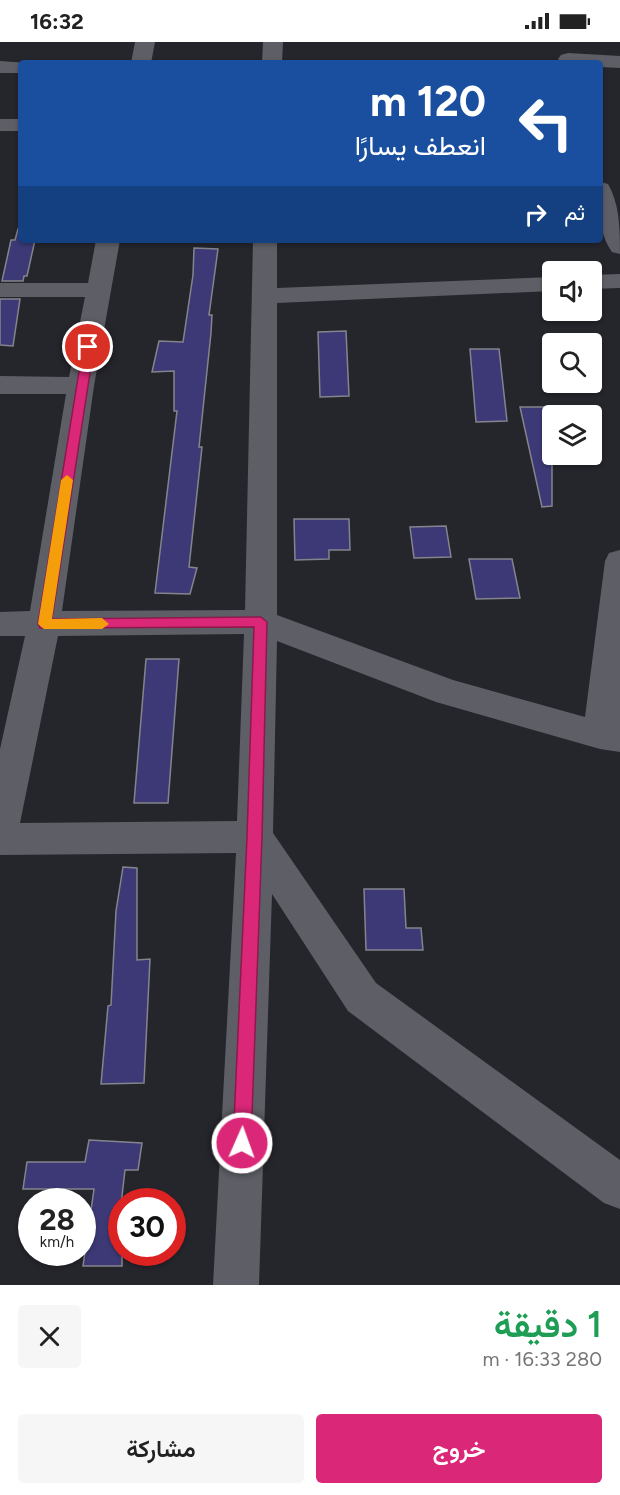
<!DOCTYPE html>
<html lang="ar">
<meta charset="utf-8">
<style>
:root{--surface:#fff;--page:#f6f6f6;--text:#222;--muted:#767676;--accent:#db2777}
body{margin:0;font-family:Figtree,Vazirmatn,sans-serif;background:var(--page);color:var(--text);direction:rtl;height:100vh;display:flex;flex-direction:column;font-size:22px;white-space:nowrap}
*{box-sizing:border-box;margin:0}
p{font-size:20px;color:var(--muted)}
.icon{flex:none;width:33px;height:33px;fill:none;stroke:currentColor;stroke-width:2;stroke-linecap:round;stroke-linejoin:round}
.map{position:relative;height:1243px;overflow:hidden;direction:ltr}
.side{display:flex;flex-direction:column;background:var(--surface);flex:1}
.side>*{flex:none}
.hud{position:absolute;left:18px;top:18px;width:585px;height:183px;border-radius:6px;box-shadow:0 2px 4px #0004;direction:rtl;background:#1a4fa0;color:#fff;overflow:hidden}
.buttons{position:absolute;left:542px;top:219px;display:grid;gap:12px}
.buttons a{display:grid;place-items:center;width:60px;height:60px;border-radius:6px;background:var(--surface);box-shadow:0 2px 4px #0004;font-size:30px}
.speed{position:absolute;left:18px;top:1146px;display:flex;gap:12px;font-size:30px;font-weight:700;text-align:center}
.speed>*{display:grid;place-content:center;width:78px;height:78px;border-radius:50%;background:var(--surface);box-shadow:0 2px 4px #0004;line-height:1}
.speed small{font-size:15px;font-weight:400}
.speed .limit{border:9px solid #d22;background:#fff;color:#111}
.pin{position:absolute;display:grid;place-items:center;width:51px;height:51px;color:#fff;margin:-26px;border:3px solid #fff;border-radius:50%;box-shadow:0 2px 6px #0007}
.me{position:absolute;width:66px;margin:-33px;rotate:2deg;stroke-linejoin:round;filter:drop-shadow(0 0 4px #0008)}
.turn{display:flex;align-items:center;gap:21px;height:126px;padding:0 18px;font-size:27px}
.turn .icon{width:78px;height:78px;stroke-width:2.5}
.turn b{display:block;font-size:42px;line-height:51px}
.then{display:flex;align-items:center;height:57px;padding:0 18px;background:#0003;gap:12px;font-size:22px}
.round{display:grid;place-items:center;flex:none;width:63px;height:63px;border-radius:6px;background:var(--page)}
.summary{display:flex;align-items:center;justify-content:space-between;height:102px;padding:0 18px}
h1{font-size:36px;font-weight:600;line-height:45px;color:#1e9e55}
.action{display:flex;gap:12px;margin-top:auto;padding:12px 18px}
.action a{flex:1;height:69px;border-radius:6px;background:var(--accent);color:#fff;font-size:24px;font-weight:600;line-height:69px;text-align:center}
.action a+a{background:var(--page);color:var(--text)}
.status{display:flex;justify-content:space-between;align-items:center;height:42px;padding:0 30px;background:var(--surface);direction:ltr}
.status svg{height:16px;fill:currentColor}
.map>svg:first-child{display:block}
.building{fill:#3c3976;stroke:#84858c;stroke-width:1.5}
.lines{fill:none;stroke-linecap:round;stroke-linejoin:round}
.minor{fill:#5e5e66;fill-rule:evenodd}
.route{fill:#db2777;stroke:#8e194d;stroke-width:1.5}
.slow{fill:#f59e0b}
</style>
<div class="status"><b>16:32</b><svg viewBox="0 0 49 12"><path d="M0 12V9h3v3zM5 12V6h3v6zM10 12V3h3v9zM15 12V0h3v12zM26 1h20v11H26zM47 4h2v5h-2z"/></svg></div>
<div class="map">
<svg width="620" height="1243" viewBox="0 0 620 1243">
<rect width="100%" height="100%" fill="#25252c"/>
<path class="building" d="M18 187 21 188V198H35L27 234H24L23 239H2L11 198H15Z
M194 206 218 207 209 273H212L211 291 199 405H202L189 525 197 526 190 552 155 551 177 369H174V329L152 330 159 299 183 300 193 233Z
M0 257H20L13 304 0 303Z
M346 289 349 354 320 355 318 290Z
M470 307H499L507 379 476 380Z
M520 365H552V464L542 465Z
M294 477H349L350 508H329V517L295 518Z
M446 484 451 515 414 516 410 485Z
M469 517H512L520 556 476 557Z
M146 617H179L168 761H134Z
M123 825 137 826V918L150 917 144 1041 101 1042 108 964 111 963 116 869Z
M364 847H404L406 886H421L423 908H366Z
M89 1098 142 1101 138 1128H125L117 1198H122V1224H83L94 1147H23L27 1120H85Z"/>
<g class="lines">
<path class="minor" d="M135 0H155L151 21H131Z
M263 0H283L282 21H262Z
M568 11 620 14V26L600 25V21H561L558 17 561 13Z
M0 19 28 21H21V31H0Z
M0 77H21V89H0Z
M600 140 608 142C620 163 620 188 620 212L612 210C597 189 600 164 600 140Z
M96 198H120L94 344 62 569 245 568 253 198H277V246L552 235V249L277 261V573L453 638 585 675 605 519 609 511 620 508V710L600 707 436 660 277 599 273 791 376 941 620 1118V1167L604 1161 348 969 272 852 259 1243H213L236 811 0 813V707L25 594H0V570L30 569 66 352H0V334L69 335 85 255H0V241H88ZM244 592 237 779 20 781 58 594Z
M620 232V246L591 247V233Z"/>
</g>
<path class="route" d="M88 302 94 305 52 577 261 575 267 580 262 795 251 1101 248 1108 242 1110 235 1108 233 1101 247 795 254 585 40 586 38 582 83 305Z"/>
<path class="slow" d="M67 433 73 438 52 577 102 576 109 582 102 587H44L38 582 61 438Z"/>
</svg>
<div class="buttons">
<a><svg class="icon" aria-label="sound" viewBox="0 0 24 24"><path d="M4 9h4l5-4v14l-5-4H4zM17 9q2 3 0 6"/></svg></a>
<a><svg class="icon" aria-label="search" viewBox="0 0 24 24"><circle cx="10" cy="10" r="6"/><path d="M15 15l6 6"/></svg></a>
<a><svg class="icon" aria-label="layers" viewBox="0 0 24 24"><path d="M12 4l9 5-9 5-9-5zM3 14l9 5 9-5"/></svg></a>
</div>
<div class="speed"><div>28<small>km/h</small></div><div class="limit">30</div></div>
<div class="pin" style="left:88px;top:305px;background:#d93025"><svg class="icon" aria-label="arrive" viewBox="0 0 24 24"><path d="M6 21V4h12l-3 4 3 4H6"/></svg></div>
<svg class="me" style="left:242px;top:1101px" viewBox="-20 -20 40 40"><circle r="17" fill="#db2777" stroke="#fff" stroke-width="3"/><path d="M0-11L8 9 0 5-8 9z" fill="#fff"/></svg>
<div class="hud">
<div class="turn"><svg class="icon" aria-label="left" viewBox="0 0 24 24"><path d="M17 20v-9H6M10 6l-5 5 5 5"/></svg><div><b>120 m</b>انعطف يسارًا</div></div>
<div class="then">ثم<svg class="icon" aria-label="right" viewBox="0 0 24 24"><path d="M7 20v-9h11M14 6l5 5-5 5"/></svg></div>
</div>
</div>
<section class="side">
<div class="summary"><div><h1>1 دقيقة</h1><p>280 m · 16:33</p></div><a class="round"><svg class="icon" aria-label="close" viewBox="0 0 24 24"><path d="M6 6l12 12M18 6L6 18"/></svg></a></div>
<div class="action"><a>خروج</a><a>مشاركة</a></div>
</section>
